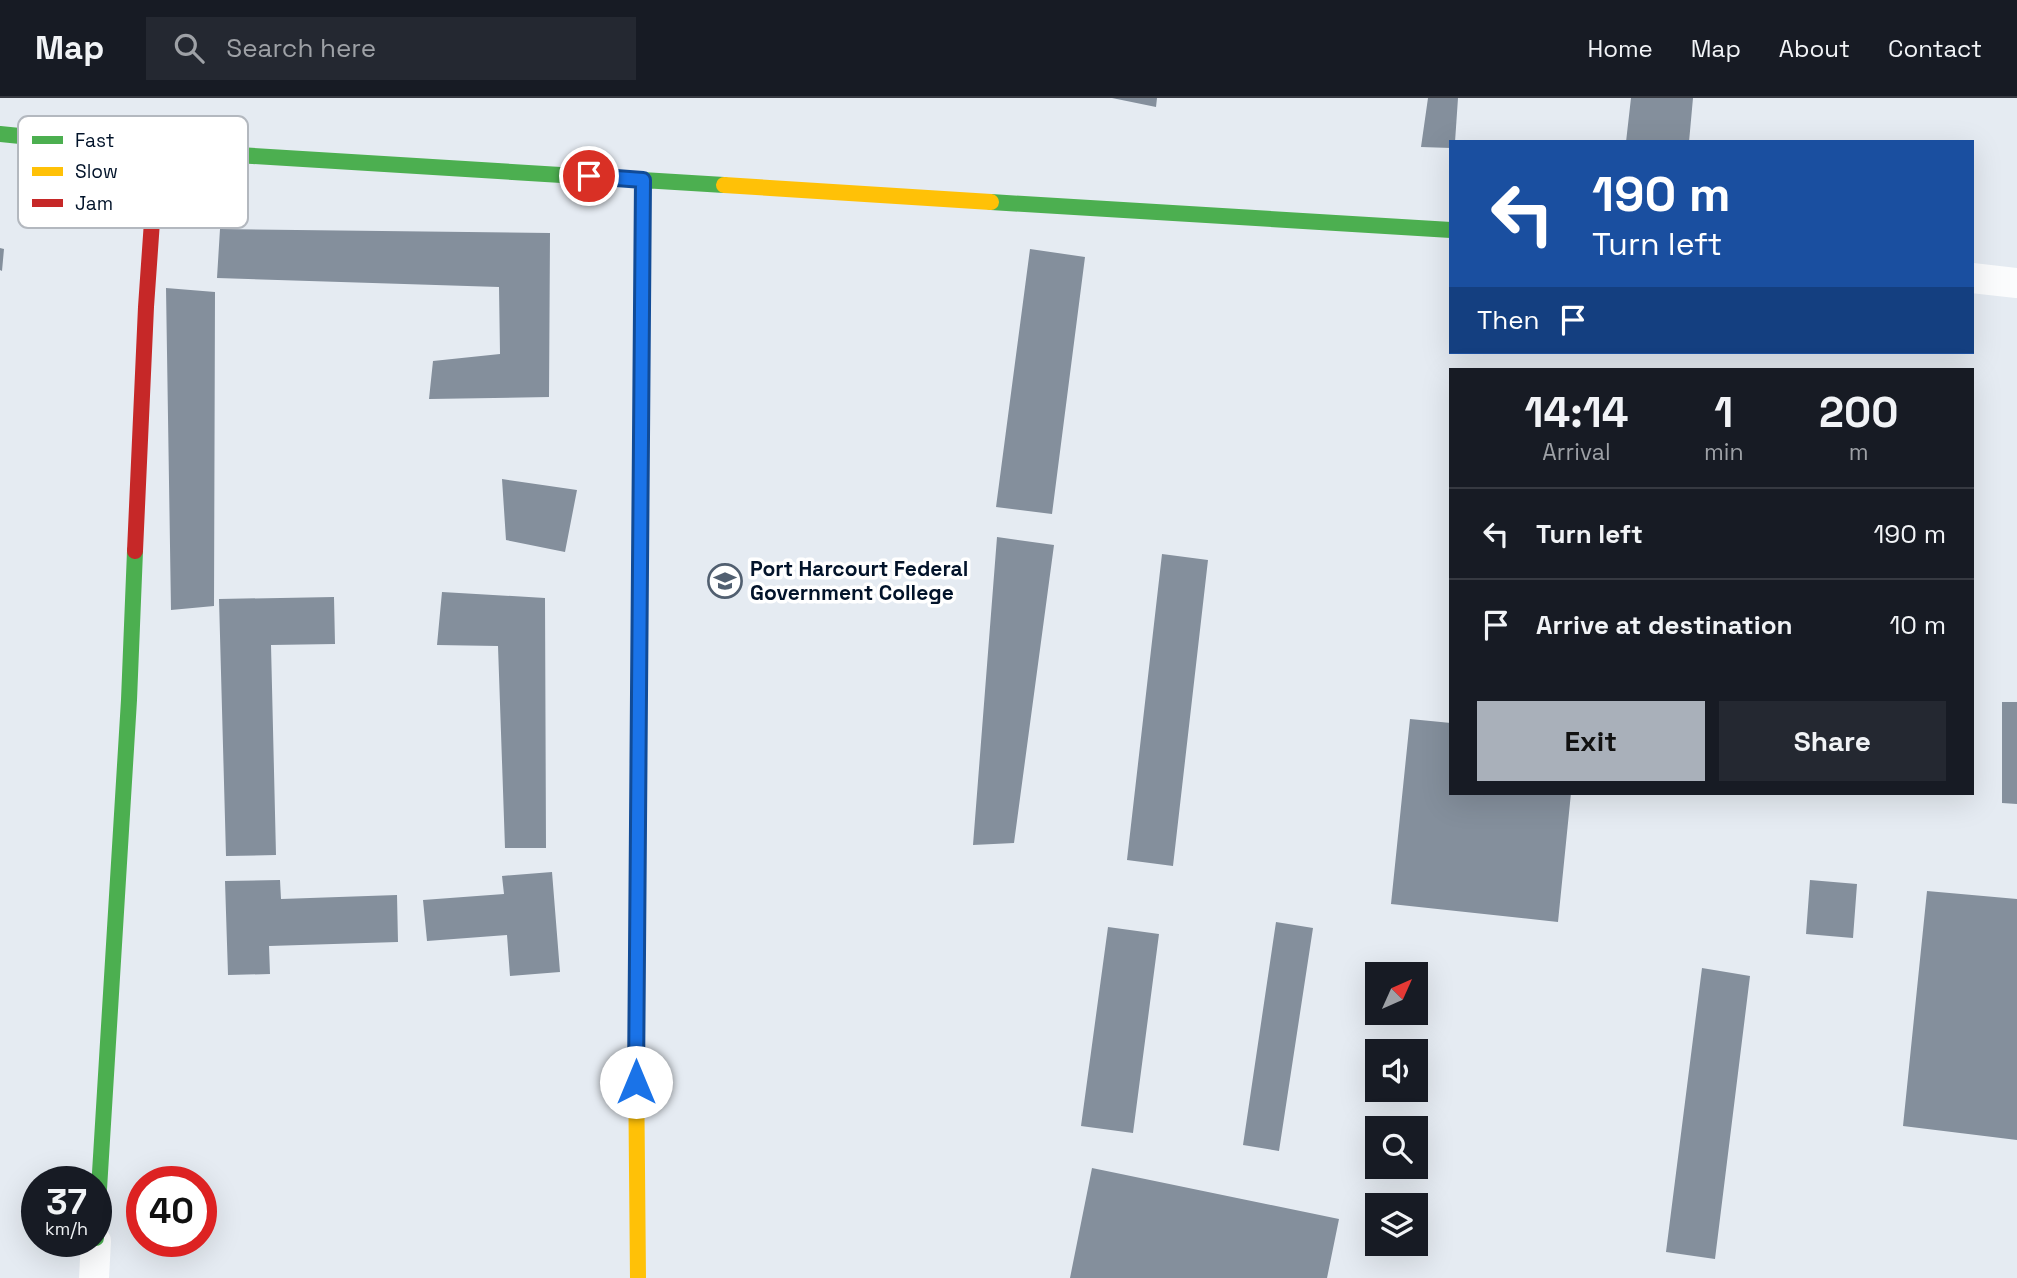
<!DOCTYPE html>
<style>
:root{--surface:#171b24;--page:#242831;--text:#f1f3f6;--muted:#9ea1a6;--line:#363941;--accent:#a9b0ba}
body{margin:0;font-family:"Space Grotesk",sans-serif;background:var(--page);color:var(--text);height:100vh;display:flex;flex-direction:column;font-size:26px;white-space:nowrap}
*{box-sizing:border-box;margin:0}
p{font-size:23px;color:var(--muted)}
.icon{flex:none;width:38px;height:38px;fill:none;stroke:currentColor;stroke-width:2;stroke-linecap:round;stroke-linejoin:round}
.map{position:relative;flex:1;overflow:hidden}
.side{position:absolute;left:1449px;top:270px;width:525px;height:427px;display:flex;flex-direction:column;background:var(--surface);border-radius:0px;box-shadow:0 7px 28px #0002}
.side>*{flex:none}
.banner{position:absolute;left:1449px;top:42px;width:525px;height:214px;border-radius:0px;box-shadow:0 7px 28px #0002;background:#1a4fa0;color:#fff;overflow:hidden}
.needle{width:46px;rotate:45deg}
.fabs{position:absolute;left:1365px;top:864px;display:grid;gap:14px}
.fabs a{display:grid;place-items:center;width:63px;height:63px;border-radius:0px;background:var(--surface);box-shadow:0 7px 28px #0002;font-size:35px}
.speed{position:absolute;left:21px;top:1068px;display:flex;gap:14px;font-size:35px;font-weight:700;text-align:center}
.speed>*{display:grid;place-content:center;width:91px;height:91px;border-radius:50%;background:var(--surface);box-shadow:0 7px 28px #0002;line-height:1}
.speed small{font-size:18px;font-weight:400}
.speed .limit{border:10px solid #d22;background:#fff;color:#111}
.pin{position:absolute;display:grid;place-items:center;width:60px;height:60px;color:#fff;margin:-30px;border:4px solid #fff;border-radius:50%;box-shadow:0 2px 7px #0007}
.me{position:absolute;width:77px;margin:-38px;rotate:0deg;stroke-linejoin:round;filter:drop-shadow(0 0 5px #0008)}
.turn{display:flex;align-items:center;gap:24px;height:147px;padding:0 28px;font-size:32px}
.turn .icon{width:91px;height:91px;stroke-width:2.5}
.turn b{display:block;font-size:49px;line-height:60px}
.then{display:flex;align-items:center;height:66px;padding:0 28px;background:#0003;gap:14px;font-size:26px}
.eta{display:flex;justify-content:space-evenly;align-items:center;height:119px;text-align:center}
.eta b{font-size:42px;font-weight:600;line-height:49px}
.action{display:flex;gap:14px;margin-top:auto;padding:14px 28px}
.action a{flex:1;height:80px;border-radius:0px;background:var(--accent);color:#111;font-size:28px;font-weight:600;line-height:80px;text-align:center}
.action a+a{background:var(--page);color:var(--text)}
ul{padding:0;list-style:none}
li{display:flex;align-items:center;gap:21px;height:91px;padding:0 28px;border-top:2px solid var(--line)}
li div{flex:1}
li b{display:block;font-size:26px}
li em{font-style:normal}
header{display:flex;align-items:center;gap:42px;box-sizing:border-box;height:98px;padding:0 35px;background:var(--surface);border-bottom:2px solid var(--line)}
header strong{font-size:33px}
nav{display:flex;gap:38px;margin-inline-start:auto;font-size:24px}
.search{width:490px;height:63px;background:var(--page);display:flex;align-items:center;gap:18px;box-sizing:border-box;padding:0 24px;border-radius:0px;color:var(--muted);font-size:26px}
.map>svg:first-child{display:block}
.building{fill:#848f9c}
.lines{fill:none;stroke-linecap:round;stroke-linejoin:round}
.street{stroke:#fbfcfd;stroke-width:30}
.fast{stroke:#4caf50;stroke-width:16}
.slow{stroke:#ffc107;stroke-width:16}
.jam{stroke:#c62828;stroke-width:16}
.route-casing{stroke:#114b97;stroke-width:18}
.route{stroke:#1a73e8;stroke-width:12}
.labels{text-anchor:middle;stroke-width:7;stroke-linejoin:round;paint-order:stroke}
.poi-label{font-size:21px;font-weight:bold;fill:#02132a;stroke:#fff;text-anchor:start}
.key{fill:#fff;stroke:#b3b8bf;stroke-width:2}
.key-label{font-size:19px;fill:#02132a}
</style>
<header>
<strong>Map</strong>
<div class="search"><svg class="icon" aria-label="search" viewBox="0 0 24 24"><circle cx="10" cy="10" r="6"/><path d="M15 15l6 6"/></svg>Search here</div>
<nav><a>Home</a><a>Map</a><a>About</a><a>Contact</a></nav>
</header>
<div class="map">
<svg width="2017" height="1180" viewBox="0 0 2017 1180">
<rect width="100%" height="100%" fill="#e5ebf2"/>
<path class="building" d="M1112 0H1157L1156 9Z
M1428 0H1458L1455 44H1451V50L1421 49Z
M1631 0H1693L1689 44H1626Z
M220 131 550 135 549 299 429 301 433 263 500 256 499 189 217 180Z
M0 150 4 151 2 173 0 172Z
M1030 151 1085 159 1052 416 996 409Z
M166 190 215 194 214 508 171 512Z
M502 381 577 392 565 454 506 442Z
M997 439 1054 447 1014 745 973 747Z
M1162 456 1208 462 1173 768 1127 762Z
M442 494 545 500 546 750H505L498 548 437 547Z
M334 499 335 546 271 547 276 757 226 758 219 501Z
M2002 604H2017V706L2002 705Z
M1410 621 1451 625V695H1571L1558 824 1391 806Z
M552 774 560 874 510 878 507 837 427 843 423 802 504 796 502 778Z
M280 782 281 801 397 797 398 844 269 848 270 876 228 877 225 783Z
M1810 782 1857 786 1853 840 1806 836Z
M1927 793 2017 801V1042L1903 1028Z
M1276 824 1313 830 1279 1053 1243 1047Z
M1108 829 1159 836 1133 1035 1081 1028Z
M1702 870 1750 878 1715 1161 1666 1154Z
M1092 1070 1339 1121 1327 1180H1070Z"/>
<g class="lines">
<path class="street" d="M1972 180 2017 185
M94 1180 96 1143"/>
<path class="fast" d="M0 36 157 52 724 87
M991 104 1451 132
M636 962 643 82
M96 1140 129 602 135 453"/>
<path class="slow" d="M724 87 991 104
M636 962 638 1180"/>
<path class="jam" d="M135 453 146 209 157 52"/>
</g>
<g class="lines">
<g class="route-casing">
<path id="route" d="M589 78 643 82 636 984"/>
</g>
<use href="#route" class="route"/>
</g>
<defs>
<g id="university-ring" transform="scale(1.75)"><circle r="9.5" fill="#fff" stroke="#515f70" stroke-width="1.5"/><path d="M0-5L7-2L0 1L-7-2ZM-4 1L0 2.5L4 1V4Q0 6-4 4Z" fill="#515f70"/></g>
</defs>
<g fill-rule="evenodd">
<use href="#university-ring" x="725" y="483"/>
</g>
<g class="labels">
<g class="poi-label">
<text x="750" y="478">Port Harcourt Federal<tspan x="750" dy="24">Government College</tspan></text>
</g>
</g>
<rect x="18" y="18" width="230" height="112" rx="10" class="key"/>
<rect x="32" y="38" width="31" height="8" fill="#4caf50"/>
<rect x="32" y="69" width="31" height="9" fill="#ffc107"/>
<rect x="32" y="101" width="31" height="8" fill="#c62828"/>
<g class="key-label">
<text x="75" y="49">Fast</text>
<text x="75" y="80">Slow</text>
<text x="75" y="112">Jam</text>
</g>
</svg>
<div class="fabs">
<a><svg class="needle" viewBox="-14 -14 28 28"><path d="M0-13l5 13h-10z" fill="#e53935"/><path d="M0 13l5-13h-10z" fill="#9ea1a6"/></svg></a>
<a><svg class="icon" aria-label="sound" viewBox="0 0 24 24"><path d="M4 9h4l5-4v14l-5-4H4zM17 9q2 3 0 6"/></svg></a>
<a><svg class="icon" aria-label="search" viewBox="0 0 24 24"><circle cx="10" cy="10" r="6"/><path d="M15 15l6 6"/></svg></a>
<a><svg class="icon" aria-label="layers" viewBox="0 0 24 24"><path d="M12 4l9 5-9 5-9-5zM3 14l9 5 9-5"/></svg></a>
</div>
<div class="speed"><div>37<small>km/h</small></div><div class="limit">40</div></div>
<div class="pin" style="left:589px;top:78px;background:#d93025"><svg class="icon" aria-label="arrive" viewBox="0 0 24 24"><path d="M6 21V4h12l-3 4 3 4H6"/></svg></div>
<svg class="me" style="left:636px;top:984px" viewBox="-20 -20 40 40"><circle r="19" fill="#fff"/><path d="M0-13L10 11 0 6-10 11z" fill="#1a73e8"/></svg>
<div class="banner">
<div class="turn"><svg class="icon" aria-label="left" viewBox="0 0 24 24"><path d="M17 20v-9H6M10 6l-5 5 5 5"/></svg><div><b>190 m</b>Turn left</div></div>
<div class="then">Then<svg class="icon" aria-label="arrive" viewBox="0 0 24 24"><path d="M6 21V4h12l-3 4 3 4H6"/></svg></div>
</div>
<section class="side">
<div class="eta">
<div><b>14:14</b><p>Arrival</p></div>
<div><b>1</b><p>min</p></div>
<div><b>200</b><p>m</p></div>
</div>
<ul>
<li><svg class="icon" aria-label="left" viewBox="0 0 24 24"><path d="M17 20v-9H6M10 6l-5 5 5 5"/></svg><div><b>Turn left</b></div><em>190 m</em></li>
<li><svg class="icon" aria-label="arrive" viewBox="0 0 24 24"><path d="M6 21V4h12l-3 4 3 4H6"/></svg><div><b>Arrive at destination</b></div><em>10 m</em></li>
</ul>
<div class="action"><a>Exit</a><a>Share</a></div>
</section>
</div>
